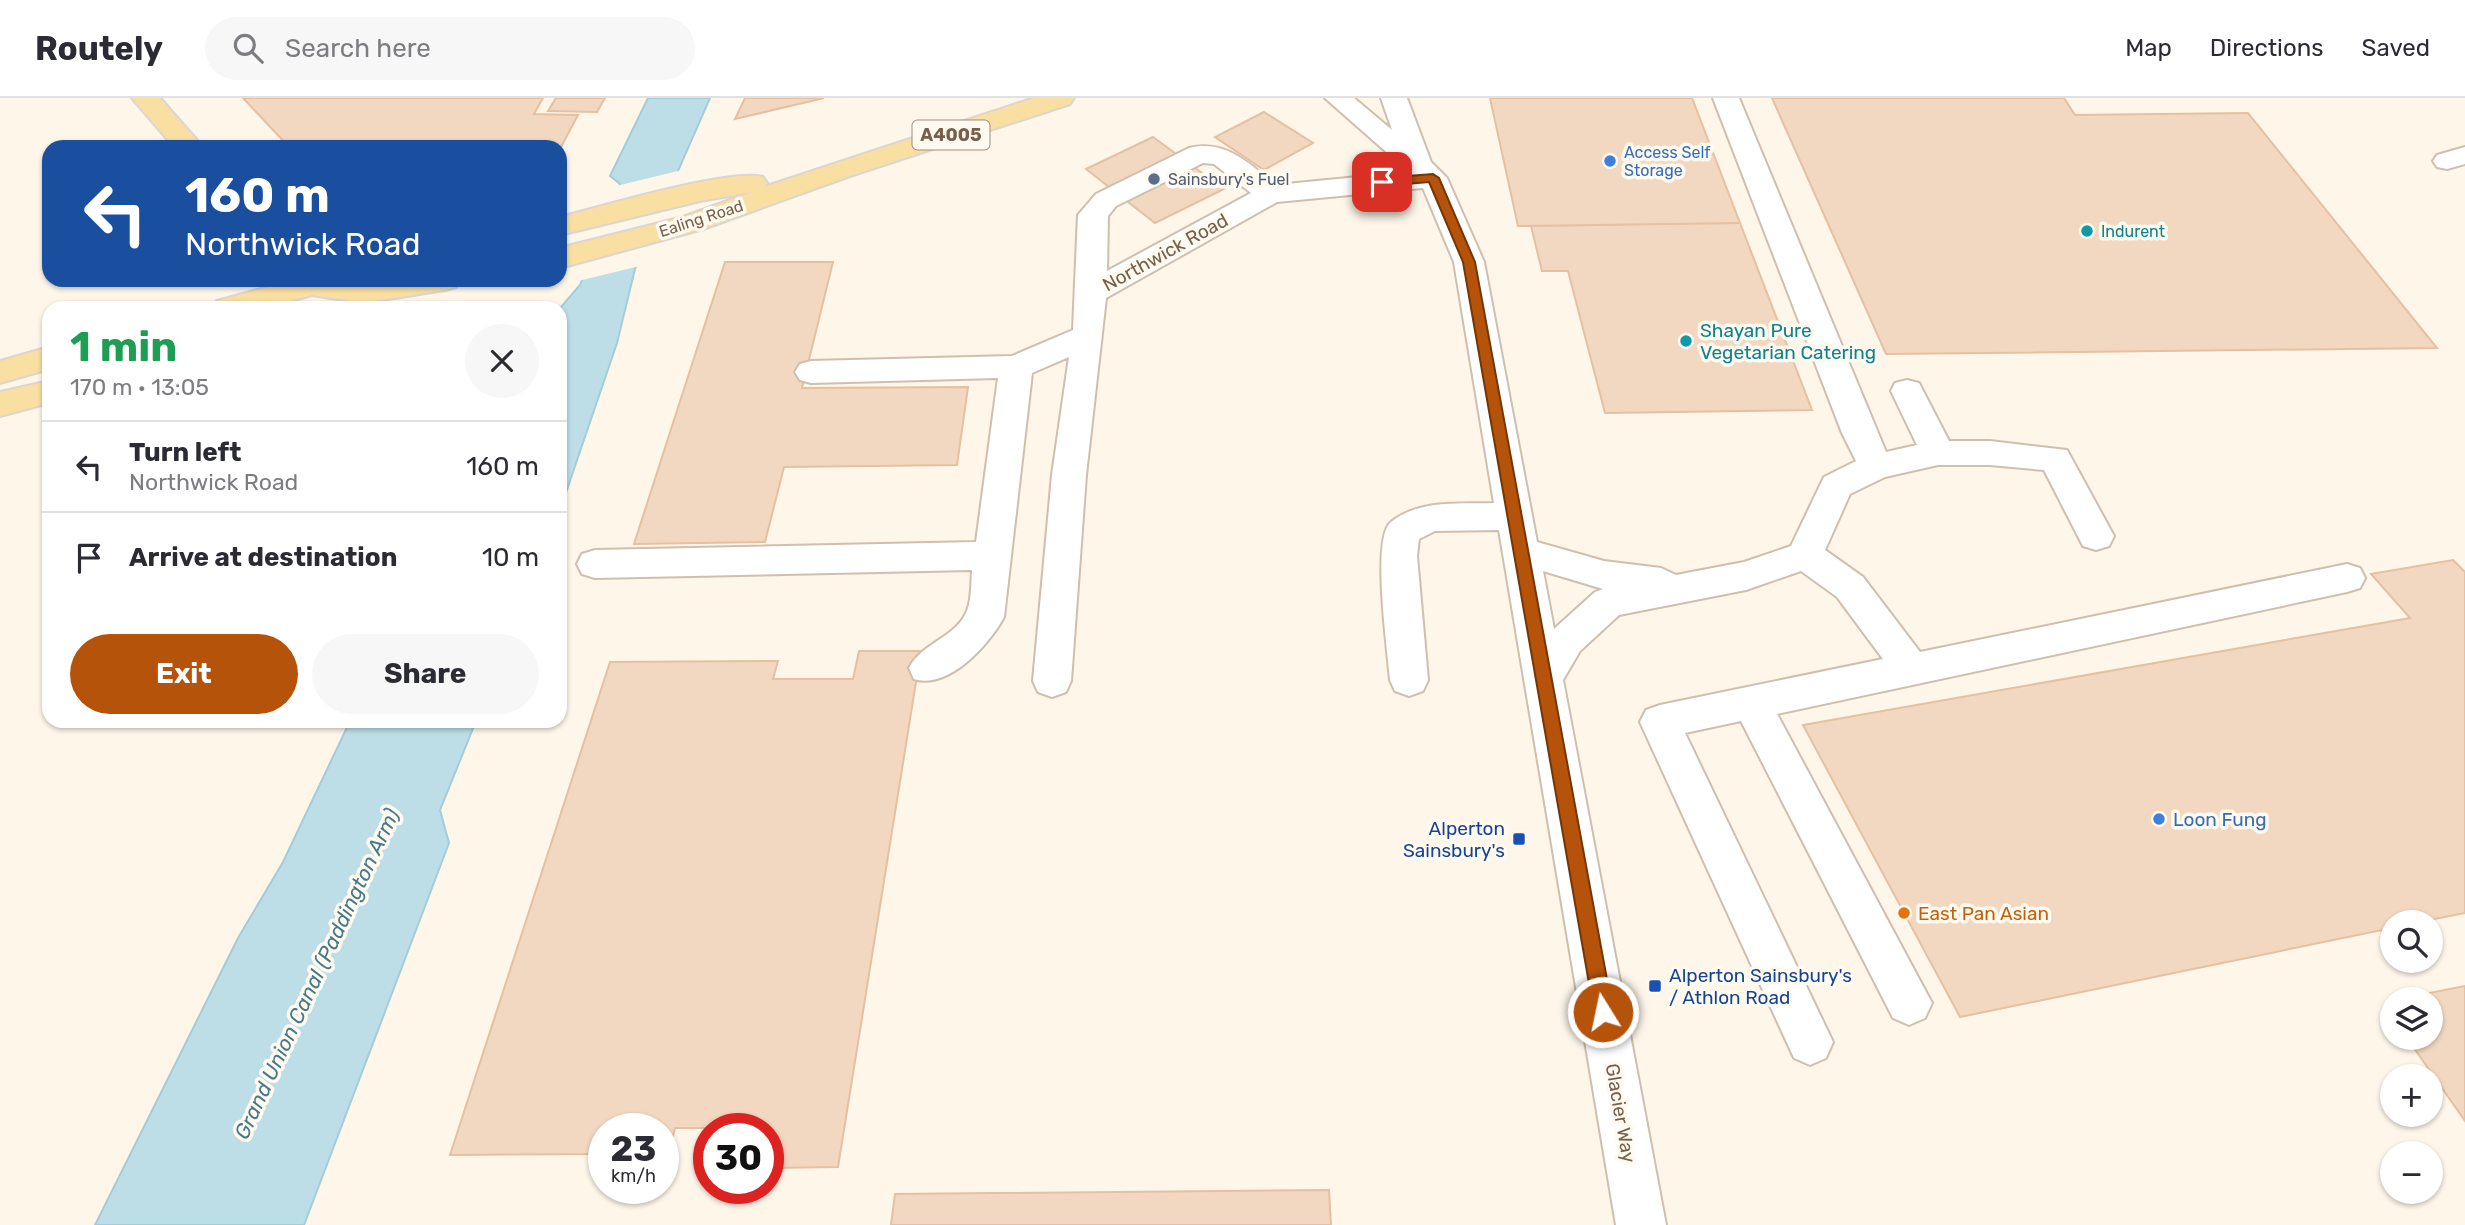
<!DOCTYPE html>
<meta charset="utf-8">
<style>
:root{--surface:#fff;--page:#f7f7f7;--text:#2b2b33;--muted:#7c7c81;--line:#e1e1e2;--accent:#b45309}
body{margin:0;font-family:Rubik,sans-serif;background:var(--page);color:var(--text);height:100vh;display:flex;flex-direction:column;font-size:26px;white-space:nowrap}
*{box-sizing:border-box;margin:0}
p{font-size:23px;color:var(--muted)}
.icon{flex:none;width:38px;height:38px;fill:none;stroke:currentColor;stroke-width:2;stroke-linecap:round;stroke-linejoin:round}
.map{position:relative;flex:1;overflow:hidden}
.details{position:absolute;left:42px;top:203px;width:525px;height:427px;display:flex;flex-direction:column;background:var(--surface);border-radius:21px;box-shadow:0 2px 5px #0004}
.details>*{flex:none}
.banner{position:absolute;left:42px;top:42px;width:525px;height:147px;border-radius:21px;box-shadow:0 2px 5px #0004;background:#1a4fa0;color:#fff;overflow:hidden}
.tools{position:absolute;left:2380px;top:812px;display:grid;gap:14px}
.tools a{display:grid;place-items:center;width:63px;height:63px;border-radius:50%;background:var(--surface);box-shadow:0 2px 5px #0004;font-size:35px}
.speed{position:absolute;left:588px;top:1015px;display:flex;gap:14px;font-size:35px;font-weight:700;text-align:center}
.speed>*{display:grid;place-content:center;width:91px;height:91px;border-radius:50%;background:var(--surface);box-shadow:0 2px 5px #0004;line-height:1}
.speed small{font-size:18px;font-weight:400}
.speed .limit{border:10px solid #d22;background:#fff;color:#111}
.pin{position:absolute;display:grid;place-items:center;width:60px;height:60px;color:#fff;margin:-30px;border-radius:14px;box-shadow:0 4px 10px #0006}
.me{position:absolute;width:77px;margin:-38px;rotate:350deg;stroke-linejoin:round;filter:drop-shadow(0 0 5px #0008)}
.turn{display:flex;align-items:center;gap:24px;height:147px;padding:0 28px;font-size:32px}
.turn .icon{width:91px;height:91px;stroke-width:2.5}
.turn b{display:block;font-size:49px;line-height:60px}
.round{display:grid;place-items:center;flex:none;width:74px;height:74px;border-radius:37px;background:var(--page)}
.headline{display:flex;align-items:center;justify-content:space-between;height:119px;padding:0 28px}
h1{font-size:42px;font-weight:700;line-height:52px;color:#1e9e55}
.primary-button{display:flex;gap:14px;margin-top:auto;padding:14px 28px}
.primary-button a{flex:1;height:80px;border-radius:42px;background:var(--accent);color:#fff;font-size:28px;font-weight:700;line-height:80px;text-align:center}
.primary-button a+a{background:var(--page);color:var(--text)}
ul{padding:0;list-style:none}
li{display:flex;align-items:center;gap:21px;height:91px;padding:0 28px;border-top:2px solid var(--line)}
li div{flex:1}
li b{display:block;font-size:26px}
li em{font-style:normal}
header{display:flex;align-items:center;gap:42px;box-sizing:border-box;height:98px;padding:0 35px;background:var(--surface);border-bottom:2px solid var(--line)}
header strong{font-size:33px}
nav{display:flex;gap:38px;margin-inline-start:auto;font-size:24px}
.search{width:490px;height:63px;background:var(--page);display:flex;align-items:center;gap:18px;box-sizing:border-box;padding:0 24px;border-radius:38px;color:var(--muted);font-size:26px}
.map>svg:first-child{display:block}
.water{fill:#bddee7;stroke:#a3cdd9;stroke-width:2}
.pier{fill:#fdf6e9}
.building{fill:#f2d8c1;stroke:#e5c0a1;stroke-width:2}
.lines{fill:none;stroke-linecap:round;stroke-linejoin:round}
.minor-casing{stroke:#cfbfae;stroke-width:4}
.major-casing{stroke:#dcd5d0;stroke-width:4}
.minor{fill:#fff;fill-rule:evenodd}
.major{fill:#fadfa3;fill-rule:evenodd}
.route{fill:#b45309;stroke:#753606;stroke-width:2}
.shop-dot{fill:#3f7fe0;stroke:#fffaf0;stroke-width:2.5}
.service-dot{fill:#5c6f8a;stroke:#fffaf0;stroke-width:2.5}
.culture-dot{fill:#0f9aa8;stroke:#fffaf0;stroke-width:2.5}
.transit-dot{fill:#1a4fb4;stroke:#fffaf0;stroke-width:2.5}
.food-dot{fill:#e8710a;stroke:#fffaf0;stroke-width:2.5}
.labels{text-anchor:middle;stroke-width:7;stroke-linejoin:round;paint-order:stroke}
.far-shop-label{font-size:16px;fill:#366cbe;stroke:#fffaf0;text-anchor:start}
.far-service-label{font-size:16px;fill:#4e5e75;stroke:#fffaf0;text-anchor:start}
.far-street-label{font-size:16px;fill:#785f4c;stroke:#fffaf0}
.far-culture-label{font-size:16px;fill:#0d838f;stroke:#fffaf0;text-anchor:start}
.shield{fill:#fffaf0;stroke:#a08e7d;stroke-width:2}
.shield-label{font-size:18px;font-weight:bold;fill:#785f4c}
.street-label{font-size:19px;fill:#785f4c;stroke:#fffaf0}
.culture-label{font-size:19px;fill:#0d838f;stroke:#fffaf0;text-anchor:start}
.shop-label{font-size:19px;fill:#366cbe;stroke:#fffaf0;text-anchor:start}
.transit-label{font-size:19px;fill:#164399;stroke:#fffaf0;text-anchor:end}
.food-label{font-size:19px;fill:#c56008;stroke:#fffaf0;text-anchor:start}
.water-label{font-size:21px;font-style:italic;fill:#467a8b;stroke:#fffaf0}
</style>
<header>
<strong>Routely</strong>
<div class="search"><svg class="icon" aria-label="search" viewBox="0 0 24 24"><circle cx="10" cy="10" r="6"/><path d="M15 15l6 6"/></svg>Search here</div>
<nav><a>Map</a><a>Directions</a><a>Saved</a></nav>
</header>
<div class="map">
<svg width="2465" height="1127" viewBox="0 0 2465 1127">
<rect width="100%" height="100%" fill="#fdf6e9"/>
<path class="water" d="M648 0H710L635 171 617 245 560 412V210L580 187 620 86 610 78Z
M350 623H476L440 712 449 745 304 1127H95L238 840 283 764Z"/>
<path class="pier" d="M682 72 640 168 578 183 616 88Z"/>
<path class="building" d="M243 0H543L534 16 578 17 560 51 289 49Z
M556 0H605L597 14 548 13Z
M745 0H824L735 21Z
M1490 0H1692L1740 125 1518 128Z
M1772 0H2064L2075 17 2248 15 2437 250 1886 256Z
M1264 14 1313 45 1264 72 1215 39Z
M1153 39 1224 91 1155 125 1086 71Z
M1740 125 1812 312 1605 315 1568 173H1542L1531 128Z
M725 164H833L802 290 968 289 957 367 784 369 765 444 634 446Z
M2453 462 2465 474V815L2419 824H2392V830L1960 919 1803 627 2410 520 2371 476Z
M859 553H921L838 1069 768 1070 767 1030H675L669 1055H663V1031H604V1056L450 1057 610 564 778 563 773 581H853Z
M2465 888V1023L2407 940H2431V901H2399Z
M1329 1092 1331 1127H891L895 1096Z"/>
<g class="lines">
<g class="minor-casing">
<path id="minor" d="M1325 0H1354L1392 32 1381 0H1407L1431 64 1447 80 1484 164 1537 444 1604 463 1661 470 1676 477 1744 464 1791 448 1824 379 1856 363 1842 335 1713 0H1739L1886 354 1917 347 1891 293 1895 285 1907 282 1919 285 1949 343H1990L2067 352 2114 438 2109 448 2096 452 2083 448 2044 372 1990 367H1938L1885 379 1850 396 1825 452 1863 479 1920 554 2347 466 2360 470 2365 480 2360 490 2347 494 1777 616 1932 905 1925 920 1909 927 1893 920 1741 623 1685 635 1833 944 1826 960 1810 967 1794 960 1640 624 1646 612 1660 607 1883 561 1837 499 1801 473 1746 492 1619 517 1580 553 1563 582 1666 1127H1616L1499 432 1435 433 1419 441 1417 458 1428 582 1423 593 1409 598 1395 593 1390 582C1388 555 1371 439 1391 424 1420 401 1460 406 1494 405L1454 164 1423 90 1277 104 1106 200 1086 377 1071 583 1066 594 1052 599 1038 594 1033 583 1052 377 1069 259 1032 275 1004 519C989 547 948 592 914 581L909 570C921 546 953 540 965 517 972 505 971 485 972 472L595 480 582 476 577 466 582 456 595 452 976 444 998 280 811 285 800 282 795 274 800 266 811 263 1012 258 1073 232 1078 117 1096 96 1189 50C1226 41 1249 66 1276 87L1409 74ZM1203 65 1214 66 1251 95 1107 173 1108 118 1116 108ZM1543 473 1603 491 1595 494 1554 531Z
M2465 49V66L2447 71 2437 69 2433 63 2437 57Z"/>
</g>
<g class="major-casing">
<path id="major" d="M132 0H160L203 49H174Z
M1034 0H1074L1070 6 850 78 703 131 560 170V150L683 119 752 94 700 103 560 137V119C601 109 729 70 763 79L767 85 764 89Z
M294 182 363 185 460 182 456 189 445 192 363 205 312 197 265 210H212L217 203Z
M49 249V271L0 285V263Z
M49 283V305L0 318V294Z"/>
</g>
<use href="#minor" class="minor"/>
<use href="#major" class="major"/>
</g>
<path class="route" d="M1433 76 1439 80 1475 164 1613 914 1610 920 1603 923 1597 920 1594 914 1463 164 1429 84 1382 88 1376 84 1382 80Z"/>
<g class="shop-dot">
<circle cx="1610" cy="63" r="7"/>
<circle cx="2159" cy="721" r="7"/>
</g>
<circle class="service-dot" cx="1154" cy="81" r="7"/>
<g class="culture-dot">
<circle cx="2087" cy="133" r="7"/>
<circle cx="1686" cy="243" r="7"/>
</g>
<g class="transit-dot">
<rect x="1512" y="734" width="14" height="14" rx="3.5"/>
<rect x="1648" y="881" width="14" height="14" rx="3.5"/>
</g>
<circle class="food-dot" cx="1904" cy="815" r="7"/>
<g class="labels">
<g class="far-shop-label">
<text x="1624" y="60">Access Self<tspan x="1624" dy="18">Storage</tspan></text>
</g>
<g class="far-service-label">
<text x="1168" y="87">Sainsbury's Fuel</text>
</g>
<g class="far-street-label">
<text transform="translate(701 120) rotate(-18)" y="6">Ealing Road</text>
</g>
<g class="far-culture-label">
<text x="2101" y="139">Indurent</text>
</g>
<rect class="shield" x="912.5" y="22.5" width="77" height="29" rx="5"/>
<g class="shield-label">
<text x="951" y="43">A4005</text>
</g>
<g class="street-label">
<text transform="translate(1165 154) rotate(-29)" y="7">Northwick Road</text>
<text transform="translate(1621 1015) rotate(80)" y="7">Glacier Way</text>
</g>
<g class="culture-label">
<text x="1700" y="239">Shayan Pure<tspan x="1700" dy="22">Vegetarian Catering</tspan></text>
</g>
<g class="shop-label">
<text x="2173" y="728">Loon Fung</text>
</g>
<g class="transit-label">
<text x="1505" y="737">Alperton<tspan x="1505" dy="22">Sainsbury's</tspan></text>
<text x="1669" y="884" text-anchor="start">Alperton Sainsbury's<tspan x="1669" dy="22">/ Athlon Road</tspan></text>
</g>
<g class="food-label">
<text x="1918" y="822">East Pan Asian</text>
</g>
<g class="water-label">
<text transform="translate(317 876) rotate(-65)" y="7">Grand Union Canal (Paddington Arm)</text>
</g>
</g>
</svg>
<div class="tools">
<a><svg class="icon" aria-label="search" viewBox="0 0 24 24"><circle cx="10" cy="10" r="6"/><path d="M15 15l6 6"/></svg></a>
<a><svg class="icon" aria-label="layers" viewBox="0 0 24 24"><path d="M12 4l9 5-9 5-9-5zM3 14l9 5 9-5"/></svg></a>
<a>+</a>
<a>−</a>
</div>
<div class="speed"><div>23<small>km/h</small></div><div class="limit">30</div></div>
<div class="pin" style="left:1382px;top:84px;background:#d93025"><svg class="icon" aria-label="arrive" viewBox="0 0 24 24"><path d="M6 21V4h12l-3 4 3 4H6"/></svg></div>
<svg class="me" style="left:1603px;top:914px" viewBox="-20 -20 40 40"><circle r="17" fill="#b45309" stroke="#fff" stroke-width="3"/><path d="M0-11L8 9 0 5-8 9z" fill="#fff"/></svg>
<div class="banner">
<div class="turn"><svg class="icon" aria-label="left" viewBox="0 0 24 24"><path d="M17 20v-9H6M10 6l-5 5 5 5"/></svg><div><b>160 m</b>Northwick Road</div></div>
</div>
<section class="details">
<div class="headline"><div><h1>1 min</h1><p>170 m · 13:05</p></div><a class="round"><svg class="icon" aria-label="close" viewBox="0 0 24 24"><path d="M6 6l12 12M18 6L6 18"/></svg></a></div>
<ul>
<li><svg class="icon" aria-label="left" viewBox="0 0 24 24"><path d="M17 20v-9H6M10 6l-5 5 5 5"/></svg><div><b>Turn left</b><p>Northwick Road</p></div><em>160 m</em></li>
<li><svg class="icon" aria-label="arrive" viewBox="0 0 24 24"><path d="M6 21V4h12l-3 4 3 4H6"/></svg><div><b>Arrive at destination</b></div><em>10 m</em></li>
</ul>
<div class="primary-button"><a>Exit</a><a>Share</a></div>
</section>
</div>
